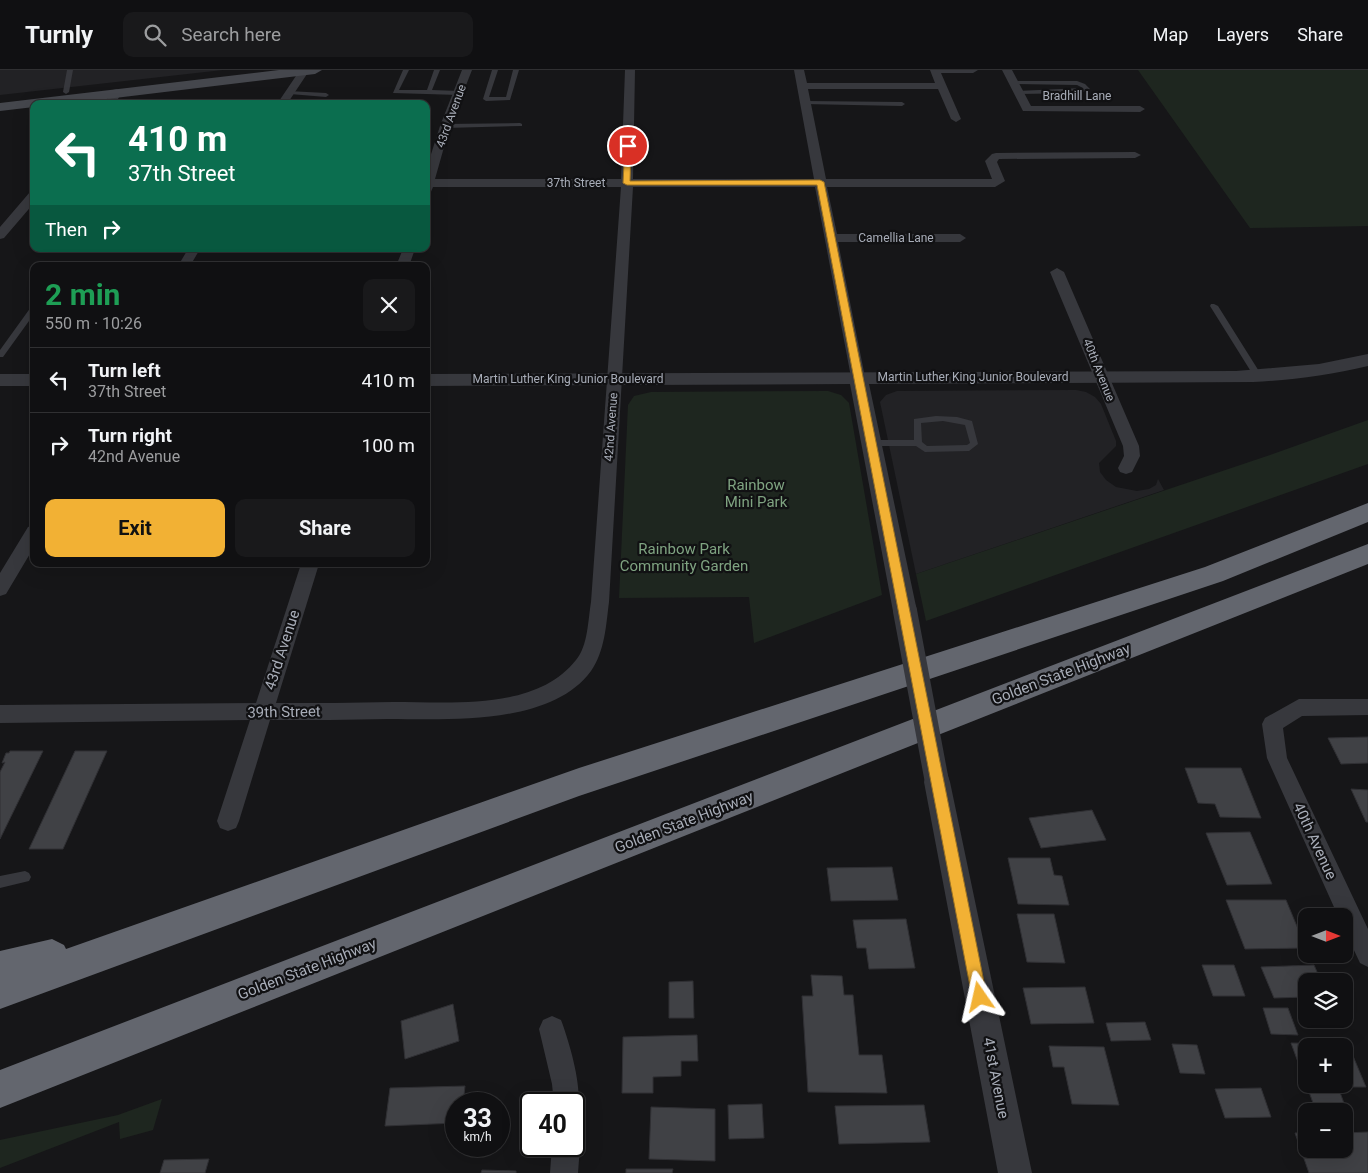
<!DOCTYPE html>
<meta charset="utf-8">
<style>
:root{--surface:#101012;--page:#19191b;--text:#f1f3f6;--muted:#9c9d9f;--line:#303032;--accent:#f2b134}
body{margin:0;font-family:Roboto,sans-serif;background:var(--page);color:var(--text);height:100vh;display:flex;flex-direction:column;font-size:19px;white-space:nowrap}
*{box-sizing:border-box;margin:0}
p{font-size:16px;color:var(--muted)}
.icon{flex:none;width:28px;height:28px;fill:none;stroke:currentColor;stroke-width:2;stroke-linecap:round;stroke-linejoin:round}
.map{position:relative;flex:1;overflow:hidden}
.drawer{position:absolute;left:30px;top:192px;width:400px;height:305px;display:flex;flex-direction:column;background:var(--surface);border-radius:10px;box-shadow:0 5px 20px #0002,0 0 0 1px var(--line)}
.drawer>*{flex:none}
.top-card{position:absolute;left:30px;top:30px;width:400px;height:152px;border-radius:10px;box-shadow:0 5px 20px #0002,0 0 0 1px var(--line);background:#0b6e4f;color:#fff;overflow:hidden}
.needle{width:32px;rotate:90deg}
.buttons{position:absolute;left:1298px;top:838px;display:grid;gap:10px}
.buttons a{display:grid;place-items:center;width:55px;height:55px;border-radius:10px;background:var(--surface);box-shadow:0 5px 20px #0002,0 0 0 1px var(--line);font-size:25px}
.speed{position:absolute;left:445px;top:1022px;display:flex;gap:10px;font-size:25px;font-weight:700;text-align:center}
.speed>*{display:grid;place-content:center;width:65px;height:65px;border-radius:50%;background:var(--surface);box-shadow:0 5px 20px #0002,0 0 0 1px var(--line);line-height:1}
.speed small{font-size:12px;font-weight:400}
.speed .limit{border:2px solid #111;border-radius:8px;background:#fff;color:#111}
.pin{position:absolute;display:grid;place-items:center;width:42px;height:42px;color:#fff;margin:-21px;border:2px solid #fff;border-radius:50%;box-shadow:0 1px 5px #0007}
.me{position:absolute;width:55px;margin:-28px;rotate:349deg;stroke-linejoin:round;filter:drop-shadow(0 0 4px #0008)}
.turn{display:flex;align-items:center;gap:18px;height:105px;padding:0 15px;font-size:22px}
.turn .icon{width:65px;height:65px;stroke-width:2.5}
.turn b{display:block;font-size:35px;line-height:42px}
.then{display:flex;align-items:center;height:48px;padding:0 15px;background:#0003;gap:10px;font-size:19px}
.round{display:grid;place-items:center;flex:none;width:52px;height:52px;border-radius:10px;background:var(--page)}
.overview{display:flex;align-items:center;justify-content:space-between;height:85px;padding:0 15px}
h1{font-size:30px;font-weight:700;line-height:38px;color:#1e9e55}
.primary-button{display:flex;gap:10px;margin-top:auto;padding:10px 15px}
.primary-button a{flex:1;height:58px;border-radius:10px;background:var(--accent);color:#111;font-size:20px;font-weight:700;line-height:58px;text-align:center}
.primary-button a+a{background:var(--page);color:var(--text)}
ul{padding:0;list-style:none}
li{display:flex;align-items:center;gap:15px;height:65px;padding:0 15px;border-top:1px solid var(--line)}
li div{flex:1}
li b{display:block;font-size:19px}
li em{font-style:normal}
header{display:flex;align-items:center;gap:30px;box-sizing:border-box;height:70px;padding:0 25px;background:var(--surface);border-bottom:1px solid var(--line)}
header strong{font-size:24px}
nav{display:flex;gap:28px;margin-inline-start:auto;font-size:18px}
.search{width:350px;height:45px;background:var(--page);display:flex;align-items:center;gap:12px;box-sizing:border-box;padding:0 18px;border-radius:10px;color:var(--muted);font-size:19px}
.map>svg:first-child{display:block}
.built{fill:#222225}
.green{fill:#1e261f}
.building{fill:#404145;stroke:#303034;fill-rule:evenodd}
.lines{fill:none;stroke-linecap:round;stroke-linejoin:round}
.service{fill:#37383d;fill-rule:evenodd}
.minor{fill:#37383d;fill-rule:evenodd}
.tertiary{fill:#37383d;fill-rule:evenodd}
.secondary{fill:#45474d;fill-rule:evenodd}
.motorway{fill:#63666e;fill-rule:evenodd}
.tertiary-bridge{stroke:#37383d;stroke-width:24}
.route{fill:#f2b134;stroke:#9d7322}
.labels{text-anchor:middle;stroke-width:4.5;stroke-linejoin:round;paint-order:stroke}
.far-street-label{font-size:12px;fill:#a8adb8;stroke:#111113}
.park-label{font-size:15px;fill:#7fa381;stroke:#111113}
.street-label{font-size:15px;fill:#a8adb8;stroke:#111113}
</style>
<header>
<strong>Turnly</strong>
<div class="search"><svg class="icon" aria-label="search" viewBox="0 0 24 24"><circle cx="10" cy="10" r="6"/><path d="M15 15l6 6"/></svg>Search here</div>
<nav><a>Map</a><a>Layers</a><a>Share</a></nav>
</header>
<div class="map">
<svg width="1368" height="1103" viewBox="0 0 1368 1103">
<rect width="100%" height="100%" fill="#161618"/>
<path class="built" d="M0 0H223L0 25Z
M1076 320 1086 322 1095 327 1101 334 1116 371V376L1099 393 1100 402 1106 410 1116 417 1137 421 1149 419 1156 415 1158 409 1164 420 916 504 880 332 886 325 897 321Z"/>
<path class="green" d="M1138 0H1368V156L1250 158Z
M828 321 841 325 849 333 882 525 754 573 749 527 619 528 628 335 634 326 651 322Z
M1368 350V394L926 551 916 504 1270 385Z
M162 1029 153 1060 120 1069 119 1052 0 1098V1070L118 1045Z"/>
<path class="building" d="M1368 667V693L1341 694 1328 668Z
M10 681H43L0 769V702L5 692 2 693 6 683H9Z
M75 681H107L63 779H29Z
M1185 698H1241L1261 748 1220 747 1215 734 1198 733Z
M1351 719 1368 720V752H1366Z
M1092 740 1106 770 1041 778 1029 748Z
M1250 762 1272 814 1227 815 1206 763Z
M1008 788H1050L1054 805 1062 806 1069 835 1018 834Z
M892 797 898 830 831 831 827 798Z
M1226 830H1286L1306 878 1245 879Z
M1017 844H1054L1065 893 1027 892Z
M906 849 915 898 869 899 866 878H857L853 850Z
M1202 895H1234L1245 926H1213Z
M1314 895 1321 911H1306V927L1274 928 1261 897Z
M811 905 842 906 844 925H853L859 985H882L887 1023 808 1022 802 926H813Z
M693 911 694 948H669V912Z
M1085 917 1094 953 1031 954 1023 918Z
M453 934 459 971 405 989 401 951Z
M1263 938H1288L1298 965 1271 964Z
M1145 952 1151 970 1111 971 1106 953Z
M697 965 698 991H681V1006L653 1007V1023H622L623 967Z
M1291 973 1348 974 1366 1017H1338L1348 1044H1344V1041H1316ZM1306 976H1344V1014H1306Z
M1172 974 1197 975 1205 1004 1180 1003Z
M1049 976 1104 977 1119 1035 1072 1034 1064 997H1053Z
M465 1016 463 1034H456V1053L385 1056 390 1018Z
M1261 1018 1271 1047 1225 1048 1215 1019Z
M762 1034 764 1068 729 1069 728 1035Z
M924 1035 930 1072 839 1074 835 1036Z
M651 1037 715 1039V1091L649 1089Z
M1368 1062V1103H1309L1295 1063H1306V1079H1344V1063Z
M209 1089 205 1103H160L164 1090Z
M626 1099H673L672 1103H626Z
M482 1100 516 1101V1103H481Z"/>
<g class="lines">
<path class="service" d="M67 0H73L69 22 66 24 63 22Z
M403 0H409L399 20H427L434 0H440L432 20 459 21 462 23 459 25 393 23Z
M492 0H498L489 27H506L513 0H519L510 30 486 31 483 29Z
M1014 11H1077L1085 14 1090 19 1081 23 1019 24 1017 23V21L1083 18 1077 15 1012 14V12Z
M288 21 326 23 329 25 326 27 290 24 287 22Z
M806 31 902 32 905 34 902 36 804 34 803 33Z
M520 53 522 54V56L445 58 442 56 445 54Z
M1211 234H1214L1218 236 1262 306 1261 308H1255L1210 236Z
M31 237H34V244L3 287H0V280Z
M936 346 957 347 972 351 978 374 969 381 925 382 916 376H872L868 373 872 370H914V349ZM943 351 965 355 970 373 967 375 927 376 922 372 921 353Z
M25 801 29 803 31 807 29 811 0 818V806Z"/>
<path class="minor" d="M300 0 309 1 287 34H277Z
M462 0H472L450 56 435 109H621L625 0H635L633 109H814L794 0H804L807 13H935L930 0H978L973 3H941L961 49 956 52 951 49 938 19H808L826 109H992L985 91 992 84 996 83 1135 82 1141 85 1135 88 999 89 997 92 1005 111 995 117H827L837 164H960L966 168 960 172H838L865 307 863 310H853L851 307 815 117H633L609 532C606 555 605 581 591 601 551 656 448 649 388 649 349 650 309 650 270 650L239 751 236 758 228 761 220 758 217 751 250 650 0 653V635L256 633 301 494H319L276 633C315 633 354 633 393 632 451 632 536 641 576 590 588 576 588 550 591 532L621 117H433L430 124 426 125V100L440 56Z
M1002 0H1012L1031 36H1140L1145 39 1140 42 1023 41Z
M117 19 122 22 115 34H105L113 20Z
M34 121V133L4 168 0 169V157L30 122Z
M188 179H200L190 196H178Z
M403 179H415L409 196H396Z
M1057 198 1064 202 1139 376 1140 386 1132 402 1126 404 1120 402 1118 398 1124 386 1123 376 1050 202Z
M34 455V477L6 524 0 526V503L28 457Z
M1299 629H1368V645L1302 646 1283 658 1287 688 1368 859V897L1360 893 1344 859V846H1338L1267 688 1262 654 1265 648Z
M552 946 561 950C569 971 585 1024 576 1043L574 1044V1034H554L552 1014 539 959 543 950Z
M574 1066 580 1076 578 1103H550L552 1076H574Z"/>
<path class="tertiary" d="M1368 284V296C1330 305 1292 310 1253 312L869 314 917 541 913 548 905 550 897 548 893 541 850 314 426 316V304L1236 301 1319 294Z
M0 304H34V316H0Z
M937 700 947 703 950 712 1032 1103H998L924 712 927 703Z"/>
<path class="secondary" d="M279 0H322L315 4 65 34H34V37L0 41V33Z"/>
<path class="motorway" d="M1368 433V452L1223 511 579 726 0 939V881L52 869 64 875 66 879 579 698 1205 497Z
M1368 474V494L0 1038V1000Z"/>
<path class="tertiary-bridge" d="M905 541 937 712"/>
</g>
<path class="route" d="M625 74 631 76 630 111 820 110 824 112 987 927 985 933 980 935 975 933 972 927 817 115H627L623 113Z"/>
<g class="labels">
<g class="far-street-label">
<text x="1077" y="30">Bradhill Lane</text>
<text transform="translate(451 46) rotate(-70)" y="4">43rd Avenue</text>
<text x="576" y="117">37th Street</text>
<text x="896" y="172">Camellia Lane</text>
<text transform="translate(1099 300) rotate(68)" y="4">40th Avenue</text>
<text x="973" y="311">Martin Luther King Junior Boulevard</text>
<text x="568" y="313">Martin Luther King Junior Boulevard</text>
<text transform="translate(611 357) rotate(-86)" y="4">42nd Avenue</text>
</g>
<g class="park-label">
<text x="756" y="420">Rainbow<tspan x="756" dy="17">Mini Park</tspan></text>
<text x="684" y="484">Rainbow Park<tspan x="684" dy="17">Community Garden</tspan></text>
</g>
<g class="street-label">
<text transform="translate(282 580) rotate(-72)" y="5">43rd Avenue</text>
<text transform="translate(1061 604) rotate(-21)" y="5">Golden State Highway</text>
<text transform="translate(284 642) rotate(-1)" y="5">39th Street</text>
<text transform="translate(684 752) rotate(-21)" y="5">Golden State Highway</text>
<text transform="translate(1315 771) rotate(65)" y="5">40th Avenue</text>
<text transform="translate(307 899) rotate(-21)" y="5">Golden State Highway</text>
<text transform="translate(996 1008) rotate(79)" y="5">41st Avenue</text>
</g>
</g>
</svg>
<div class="buttons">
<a><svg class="needle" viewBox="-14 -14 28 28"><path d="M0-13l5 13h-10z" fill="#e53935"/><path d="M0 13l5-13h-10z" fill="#9c9d9f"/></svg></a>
<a><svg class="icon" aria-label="layers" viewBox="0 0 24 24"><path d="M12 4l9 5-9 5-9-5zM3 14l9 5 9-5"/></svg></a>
<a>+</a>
<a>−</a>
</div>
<div class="speed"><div>33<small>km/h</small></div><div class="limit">40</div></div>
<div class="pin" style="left:628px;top:76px;background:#d93025"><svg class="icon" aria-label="arrive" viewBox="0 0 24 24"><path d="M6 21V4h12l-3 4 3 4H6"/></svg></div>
<svg class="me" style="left:980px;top:927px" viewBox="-20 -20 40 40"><path d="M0-17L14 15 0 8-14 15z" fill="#f2b134" stroke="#fff" stroke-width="4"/></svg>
<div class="top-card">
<div class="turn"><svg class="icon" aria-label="left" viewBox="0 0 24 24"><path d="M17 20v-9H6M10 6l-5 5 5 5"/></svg><div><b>410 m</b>37th Street</div></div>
<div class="then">Then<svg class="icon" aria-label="right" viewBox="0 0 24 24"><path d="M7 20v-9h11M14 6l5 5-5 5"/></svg></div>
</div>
<section class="drawer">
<div class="overview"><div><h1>2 min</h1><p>550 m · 10:26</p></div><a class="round"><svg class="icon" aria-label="close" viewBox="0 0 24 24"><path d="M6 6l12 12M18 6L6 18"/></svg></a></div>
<ul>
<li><svg class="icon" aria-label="left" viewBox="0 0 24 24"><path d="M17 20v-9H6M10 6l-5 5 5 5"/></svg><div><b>Turn left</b><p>37th Street</p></div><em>410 m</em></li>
<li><svg class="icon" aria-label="right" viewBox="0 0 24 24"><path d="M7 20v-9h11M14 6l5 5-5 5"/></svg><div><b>Turn right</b><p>42nd Avenue</p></div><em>100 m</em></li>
</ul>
<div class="primary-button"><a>Exit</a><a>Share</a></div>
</section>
</div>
